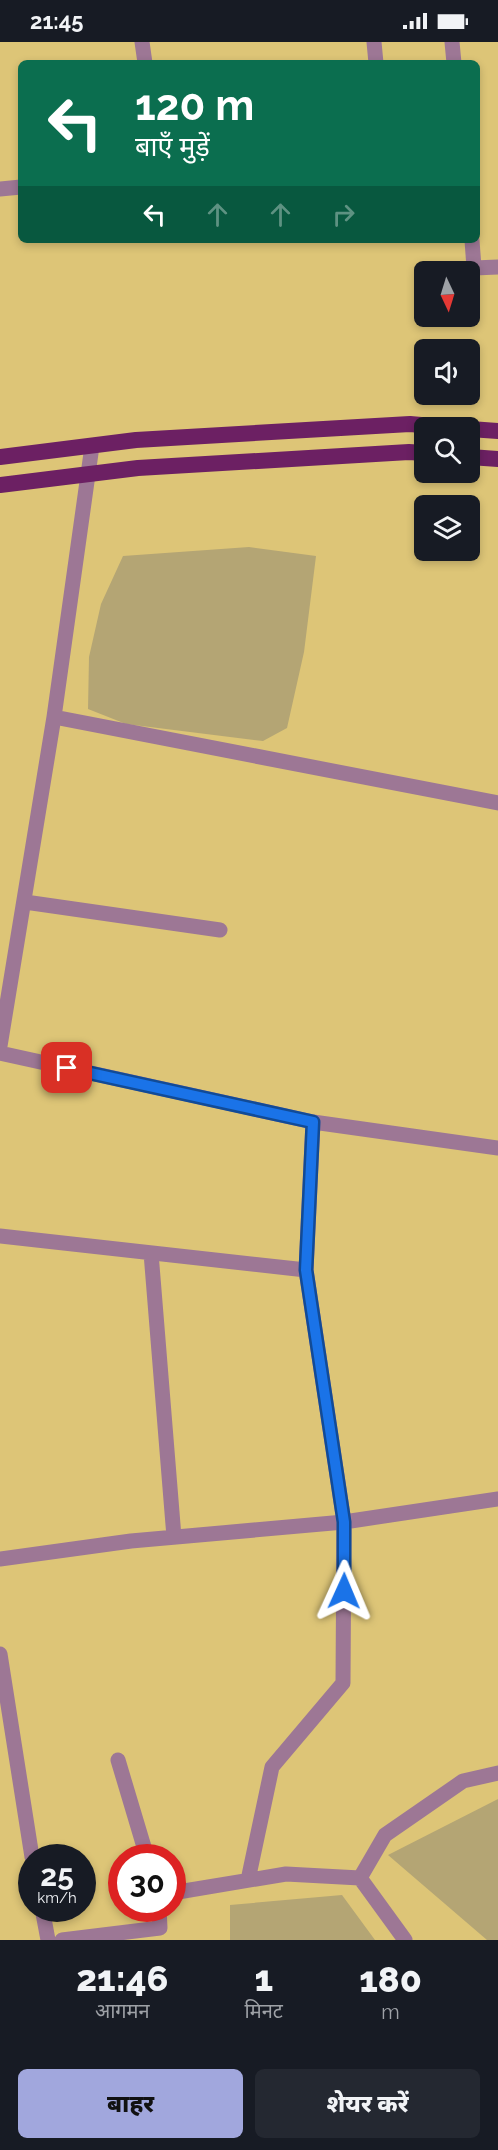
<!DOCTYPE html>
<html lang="hi">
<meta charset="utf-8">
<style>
:root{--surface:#171b24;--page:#242831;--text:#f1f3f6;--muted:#9ea1a6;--accent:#a1a7dd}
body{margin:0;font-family:Raleway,"Noto Sans Devanagari",sans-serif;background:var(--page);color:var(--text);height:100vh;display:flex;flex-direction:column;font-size:22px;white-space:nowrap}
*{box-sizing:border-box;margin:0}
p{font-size:20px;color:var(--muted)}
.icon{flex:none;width:33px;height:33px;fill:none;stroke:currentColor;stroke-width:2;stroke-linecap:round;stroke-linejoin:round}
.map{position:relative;height:1898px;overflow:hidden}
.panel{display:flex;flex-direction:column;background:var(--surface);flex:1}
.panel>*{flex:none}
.guide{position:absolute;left:18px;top:18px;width:462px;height:183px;border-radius:9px;box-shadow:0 3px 9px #0003;background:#0b6e4f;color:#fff;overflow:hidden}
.needle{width:39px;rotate:176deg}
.tools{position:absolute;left:414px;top:219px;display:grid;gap:12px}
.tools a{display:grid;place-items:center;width:66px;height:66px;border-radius:9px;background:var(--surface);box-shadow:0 3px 9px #0003;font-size:30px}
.speed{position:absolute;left:18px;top:1802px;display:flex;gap:12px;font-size:30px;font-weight:700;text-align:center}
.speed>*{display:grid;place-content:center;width:78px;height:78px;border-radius:50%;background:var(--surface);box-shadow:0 3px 9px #0003;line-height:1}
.speed small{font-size:15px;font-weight:400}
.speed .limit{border:9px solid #d22;background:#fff;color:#111}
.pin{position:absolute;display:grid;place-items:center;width:51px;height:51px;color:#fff;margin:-26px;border-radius:12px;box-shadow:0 3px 9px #0006}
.me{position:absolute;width:66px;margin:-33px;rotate:1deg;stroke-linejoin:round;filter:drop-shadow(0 0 4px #0008)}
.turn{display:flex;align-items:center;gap:21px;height:126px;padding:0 18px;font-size:27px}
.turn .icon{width:78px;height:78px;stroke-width:2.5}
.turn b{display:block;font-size:42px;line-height:51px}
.lanes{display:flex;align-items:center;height:57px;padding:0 18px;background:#0003;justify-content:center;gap:30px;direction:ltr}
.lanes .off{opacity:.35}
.eta{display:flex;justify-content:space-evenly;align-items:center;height:102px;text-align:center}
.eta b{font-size:36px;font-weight:800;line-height:42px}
.button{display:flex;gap:12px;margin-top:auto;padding:12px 18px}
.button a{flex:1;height:69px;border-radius:9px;background:var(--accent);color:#111;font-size:24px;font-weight:800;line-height:69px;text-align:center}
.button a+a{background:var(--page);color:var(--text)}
.status{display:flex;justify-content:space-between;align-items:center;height:42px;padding:0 30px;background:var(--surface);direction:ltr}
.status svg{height:16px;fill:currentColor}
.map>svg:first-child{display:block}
.green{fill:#b4a574}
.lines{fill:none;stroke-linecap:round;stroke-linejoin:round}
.minor{stroke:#9d7795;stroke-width:15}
.trunk{stroke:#6c2063;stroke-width:16}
.route-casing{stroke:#114b97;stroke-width:15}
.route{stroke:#1a73e8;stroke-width:10}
</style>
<div class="status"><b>21:45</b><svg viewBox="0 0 49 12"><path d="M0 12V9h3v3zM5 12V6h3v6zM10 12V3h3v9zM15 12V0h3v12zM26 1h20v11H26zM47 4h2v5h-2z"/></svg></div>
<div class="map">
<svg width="498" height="1898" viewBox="0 0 498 1898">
<rect width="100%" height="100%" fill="#ddc577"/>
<path class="green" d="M249 505 316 514 304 610 287 686 263 699 126 682 88 667 89 615 101 562 123 514Z
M498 1757V1898H487L388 1813Z
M342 1853 375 1898H230V1863Z"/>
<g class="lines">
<path class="minor" d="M142 0 145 21
M374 0 376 21
M452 0 454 21
M0 147 21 145
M472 198 474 226 498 225
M54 675 498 761
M25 860 220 888
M0 1004 54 675 92 404
M0 1011 313 1080 306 1228
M313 1080 498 1106
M0 1194 306 1228 344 1480 343 1641 272 1725 248 1838
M151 1211 174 1495
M0 1517 131 1499 344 1480 498 1457
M0 1612 32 1815
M118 1718 147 1815
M360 1836 385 1793 463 1739 498 1731
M172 1851 286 1832 360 1836 405 1898
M42 1866 48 1898
M62 1898 160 1886 159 1866"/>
<path class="trunk" d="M470 387 498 389
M0 415 136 398 410 382 454 386
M470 415 498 417
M0 443 138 426 409 410 424 411"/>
</g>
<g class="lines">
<g class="route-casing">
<path id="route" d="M67 1026 313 1080 306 1228 344 1480V1549"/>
</g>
<use href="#route" class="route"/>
</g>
</svg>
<div class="tools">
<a><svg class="needle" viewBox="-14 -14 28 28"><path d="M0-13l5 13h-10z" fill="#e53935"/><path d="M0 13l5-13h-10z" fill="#9ea1a6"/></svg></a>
<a><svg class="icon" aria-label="sound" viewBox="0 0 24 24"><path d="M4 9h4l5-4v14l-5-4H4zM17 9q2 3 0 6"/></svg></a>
<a><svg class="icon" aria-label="search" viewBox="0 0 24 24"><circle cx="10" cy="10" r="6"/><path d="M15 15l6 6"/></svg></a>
<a><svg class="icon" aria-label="layers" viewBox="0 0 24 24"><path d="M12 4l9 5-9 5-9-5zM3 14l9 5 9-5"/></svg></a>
</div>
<div class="speed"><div>25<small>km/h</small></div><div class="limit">30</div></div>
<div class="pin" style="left:67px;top:1026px;background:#d93025"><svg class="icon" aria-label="arrive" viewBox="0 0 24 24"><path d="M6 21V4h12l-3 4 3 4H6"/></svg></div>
<svg class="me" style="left:344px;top:1549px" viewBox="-20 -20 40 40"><path d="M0-17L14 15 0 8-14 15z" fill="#1a73e8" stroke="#fff" stroke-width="4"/></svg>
<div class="guide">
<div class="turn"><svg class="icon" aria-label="left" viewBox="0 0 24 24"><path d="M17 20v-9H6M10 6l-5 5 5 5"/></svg><div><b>120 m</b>बाएँ मुड़ें</div></div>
<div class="lanes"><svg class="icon" aria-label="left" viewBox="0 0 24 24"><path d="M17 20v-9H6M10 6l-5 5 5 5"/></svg><svg class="icon off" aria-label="ahead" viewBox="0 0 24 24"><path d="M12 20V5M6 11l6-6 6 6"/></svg><svg class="icon off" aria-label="ahead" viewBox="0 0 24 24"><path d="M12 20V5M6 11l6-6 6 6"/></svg><svg class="icon off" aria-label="right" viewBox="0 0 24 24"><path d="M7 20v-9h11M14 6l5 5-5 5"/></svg></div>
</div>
</div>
<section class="panel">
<div class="eta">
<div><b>21:46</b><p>आगमन</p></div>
<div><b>1</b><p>मिनट</p></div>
<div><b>180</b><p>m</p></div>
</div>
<div class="button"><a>बाहर</a><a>शेयर करें</a></div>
</section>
